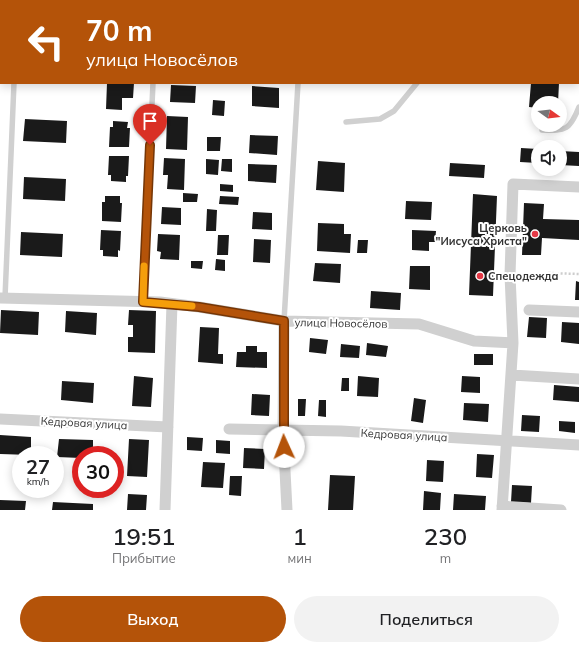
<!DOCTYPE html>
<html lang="ru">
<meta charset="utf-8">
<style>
:root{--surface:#fff;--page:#f2f2f2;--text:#202124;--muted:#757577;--accent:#b45309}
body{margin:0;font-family:Mulish,sans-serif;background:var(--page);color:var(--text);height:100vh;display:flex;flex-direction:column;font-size:15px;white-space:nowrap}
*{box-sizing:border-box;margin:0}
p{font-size:13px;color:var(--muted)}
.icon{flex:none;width:22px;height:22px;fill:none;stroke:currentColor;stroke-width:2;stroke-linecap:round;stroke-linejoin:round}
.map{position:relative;height:510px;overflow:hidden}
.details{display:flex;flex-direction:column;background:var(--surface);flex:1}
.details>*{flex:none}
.top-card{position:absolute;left:0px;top:0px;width:579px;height:84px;box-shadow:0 2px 10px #0003;background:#b45309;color:#fff;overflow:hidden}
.needle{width:26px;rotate:105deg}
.tools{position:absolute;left:531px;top:96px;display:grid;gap:8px}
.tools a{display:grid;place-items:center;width:36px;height:36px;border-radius:50%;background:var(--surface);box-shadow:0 2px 10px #0003;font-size:20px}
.speed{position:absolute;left:12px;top:446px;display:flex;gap:8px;font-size:20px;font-weight:700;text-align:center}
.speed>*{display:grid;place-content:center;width:52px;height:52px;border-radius:50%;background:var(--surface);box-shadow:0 2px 10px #0003;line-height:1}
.speed small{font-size:10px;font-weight:400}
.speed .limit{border:6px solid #d22;background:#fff;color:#111}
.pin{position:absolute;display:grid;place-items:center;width:34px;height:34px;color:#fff;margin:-41px -17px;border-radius:50% 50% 50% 0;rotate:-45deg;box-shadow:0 0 4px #0007}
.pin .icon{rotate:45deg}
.me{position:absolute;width:44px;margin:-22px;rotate:358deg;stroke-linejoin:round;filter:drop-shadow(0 0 3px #0008)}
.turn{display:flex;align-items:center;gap:14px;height:84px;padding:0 20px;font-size:18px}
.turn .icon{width:52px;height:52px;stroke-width:2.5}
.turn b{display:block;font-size:28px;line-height:34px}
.eta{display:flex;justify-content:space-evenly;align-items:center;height:68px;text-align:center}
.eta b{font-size:24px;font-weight:600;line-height:28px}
.action{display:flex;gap:8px;margin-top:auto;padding:8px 20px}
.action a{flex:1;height:46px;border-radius:24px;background:var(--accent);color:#fff;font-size:16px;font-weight:600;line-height:46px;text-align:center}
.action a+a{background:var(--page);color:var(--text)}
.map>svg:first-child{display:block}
.building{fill:#1a1a1a}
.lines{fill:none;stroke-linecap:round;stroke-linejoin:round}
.path{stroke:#cdcdcd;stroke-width:2.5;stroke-dasharray:2 2;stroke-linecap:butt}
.lane{stroke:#d0d0d0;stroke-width:5.5}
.street{stroke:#d0d0d0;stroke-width:11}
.route-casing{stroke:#753606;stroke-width:10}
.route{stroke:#b45309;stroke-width:7}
.slow{stroke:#f59e0b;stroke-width:7}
.poi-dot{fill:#e63946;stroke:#fff;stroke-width:1.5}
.labels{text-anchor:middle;stroke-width:4;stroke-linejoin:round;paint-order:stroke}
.poi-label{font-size:11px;font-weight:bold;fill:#333;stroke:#fff;text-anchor:end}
.street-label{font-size:11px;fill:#333;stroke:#fff}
</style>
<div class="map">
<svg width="579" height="510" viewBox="0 0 579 510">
<rect width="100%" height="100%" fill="#fff"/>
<path class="building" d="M107 83H134L133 98H122V110L106 109Z
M531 83H559L558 103H538V108L529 107Z
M171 85 196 86 195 103 170 102Z
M252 86 279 88V108L252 106Z
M213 100 225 101 224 116 212 115Z
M167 116 188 117 187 150 166 149Z
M25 119 67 121 66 143 23 141Z
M113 121 128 122 127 128H130L129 147H109L110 127H113Z
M250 135 278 136 277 155 249 153Z
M207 137H221L220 151H207Z
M521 148 538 149V163L520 162Z
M560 151 579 152V166L560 165Z
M109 156H129L128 176H126V182L111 181V175H108Z
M164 158 185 159 184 190 167 189 168 175H163Z
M206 159 219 160 218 175 206 174Z
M222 159H232V172L221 171Z
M318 161 345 163 344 192 316 190Z
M450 163 485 165 484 178 449 176Z
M248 164 277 165 276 183 248 181Z
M24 177 66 179 65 201 23 199Z
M220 184 233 185V192L220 191Z
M183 193 198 194 197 202H183Z
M473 194 497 196 493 296 469 295Z
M105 196H120V203H122L121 222 102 221V202H105Z
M220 196 239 197 238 205 219 204Z
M406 201 432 202 431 220 405 219Z
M524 203 544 204 543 219 579 220V240L542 238 541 255H522Z
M162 207 181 208V225L161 224Z
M207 209 217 210 216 231H206Z
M253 212 272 213V230L252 229Z
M318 223 344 224V234H351L350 253 317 251Z
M101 230 121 231 120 251 118 250V257L103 256V250H100Z
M412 230 436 231 435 242H429V251L412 250Z
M21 232 63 234 62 257 20 255Z
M158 234 180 235 179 260 160 259 161 252 157 251Z
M218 235H229L228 255H217Z
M254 239 271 240 270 263 253 262Z
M358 240H368L367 253H357Z
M216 259 225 260V271L215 270Z
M191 261H203L202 269 191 268Z
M315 263 341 264 340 283 313 281Z
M410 266H430V290L409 289Z
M576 281 579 282V300H575Z
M371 291 401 293 400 310 370 308Z
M1 310 39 312 38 335 0 333Z
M129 310 156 311 155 353 128 352V337H133V325H128Z
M66 311 97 313 96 335 65 332Z
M529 317 547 318 546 338 527 337Z
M562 322 579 323V344L561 342Z
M200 327 219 328 218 354H223V364L198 362Z
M310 338 328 340 326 354 309 352Z
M367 343 388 346 386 357 366 355Z
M341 344 360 346 359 358 340 357Z
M246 346H257V352H267V368L236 367 237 352H246Z
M474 354H493V365H474Z
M134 376 153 378 151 407 132 406Z
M358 376 379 378 378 397 357 396Z
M462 376 480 377V393L461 392Z
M342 378H349V391H341Z
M62 381 94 383 93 403 61 400Z
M554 385 579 387V402L553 400Z
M252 394 270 395 269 416 251 415Z
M414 398 426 400 423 423 411 421Z
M298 399H306L305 416H298Z
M319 400H326V417L318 416Z
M464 403 489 404 488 422 463 420Z
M522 415 540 416 539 432 521 431Z
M559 421 575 422V433L559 431Z
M0 435 31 437V455L0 454Z
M187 437 203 438 202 451 187 450Z
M59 439 93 440V455H81V458L57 457Z
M129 439 149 440 147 477 127 476Z
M216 440 230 441V454L216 453Z
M244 448 265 449 264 469 243 468Z
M477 454 494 455 492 478 476 477Z
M427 460 444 461 443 482 426 481Z
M203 462 225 463 223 488 201 487Z
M330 475 355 476 353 510H328Z
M230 476H242L241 496 229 495Z
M512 485 532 486 531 503 511 502Z
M424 491 441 493 440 510H423Z
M128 494 147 495 146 510H127Z
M454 494 486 496 485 510H453Z
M0 500 26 501 25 510H0Z
M53 502 93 504V510H52Z"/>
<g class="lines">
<path class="path" d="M521 275 536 276 549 273 579 274"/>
<path class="lane" d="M516 1V0
M346 122 380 119 394 111 417 83
M542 130C566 131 570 130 579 107
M5 298 14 83
M143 301 153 83
M284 321 298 83"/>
<path class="street" d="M0 298 160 302 199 307 284 321 419 324 474 341 513 343
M529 310 579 312
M284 321 283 431 287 510
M512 375 579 379
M0 419 168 427
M229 429 341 431 579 445
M502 506 561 510
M165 510 172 304
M502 510 513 343 510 275 513 184 579 187"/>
</g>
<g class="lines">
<g class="route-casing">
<path id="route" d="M150 145 143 302 199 307 284 321V447"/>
</g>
<use href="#route" class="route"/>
<path class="slow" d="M144 266 143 302 192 306"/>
</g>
<g class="poi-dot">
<circle cx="535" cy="234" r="4"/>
<circle cx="480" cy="276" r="4"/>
</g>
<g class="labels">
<g class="poi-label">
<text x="527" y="232">Церковь<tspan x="527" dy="13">"Иисуса Христа"</tspan></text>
<text x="488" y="280" text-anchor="start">Спецодежда</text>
</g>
<g class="street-label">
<text transform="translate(341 323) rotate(1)" y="4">улица Новосёлов</text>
<text transform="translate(84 423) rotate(3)" y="4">Кедровая улица</text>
<text transform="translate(404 435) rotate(3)" y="4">Кедровая улица</text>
</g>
</g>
</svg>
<div class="tools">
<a><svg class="needle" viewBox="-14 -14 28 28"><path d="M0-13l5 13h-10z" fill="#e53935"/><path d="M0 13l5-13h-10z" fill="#757577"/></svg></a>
<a><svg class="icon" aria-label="sound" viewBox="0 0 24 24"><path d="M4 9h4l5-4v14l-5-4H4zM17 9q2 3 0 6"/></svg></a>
</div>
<div class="speed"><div>27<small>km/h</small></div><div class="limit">30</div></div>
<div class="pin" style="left:150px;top:145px;background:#d93025"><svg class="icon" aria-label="arrive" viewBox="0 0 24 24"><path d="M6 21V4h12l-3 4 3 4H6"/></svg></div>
<svg class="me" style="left:284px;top:447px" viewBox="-20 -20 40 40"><circle r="19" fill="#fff"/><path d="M0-13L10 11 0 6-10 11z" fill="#b45309"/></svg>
<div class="top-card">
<div class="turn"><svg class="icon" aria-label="left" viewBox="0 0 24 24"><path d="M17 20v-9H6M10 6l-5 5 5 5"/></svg><div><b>70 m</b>улица Новосёлов</div></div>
</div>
</div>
<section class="details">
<div class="eta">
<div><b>19:51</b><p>Прибытие</p></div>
<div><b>1</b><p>мин</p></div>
<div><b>230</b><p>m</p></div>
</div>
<div class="action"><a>Выход</a><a>Поделиться</a></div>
</section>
